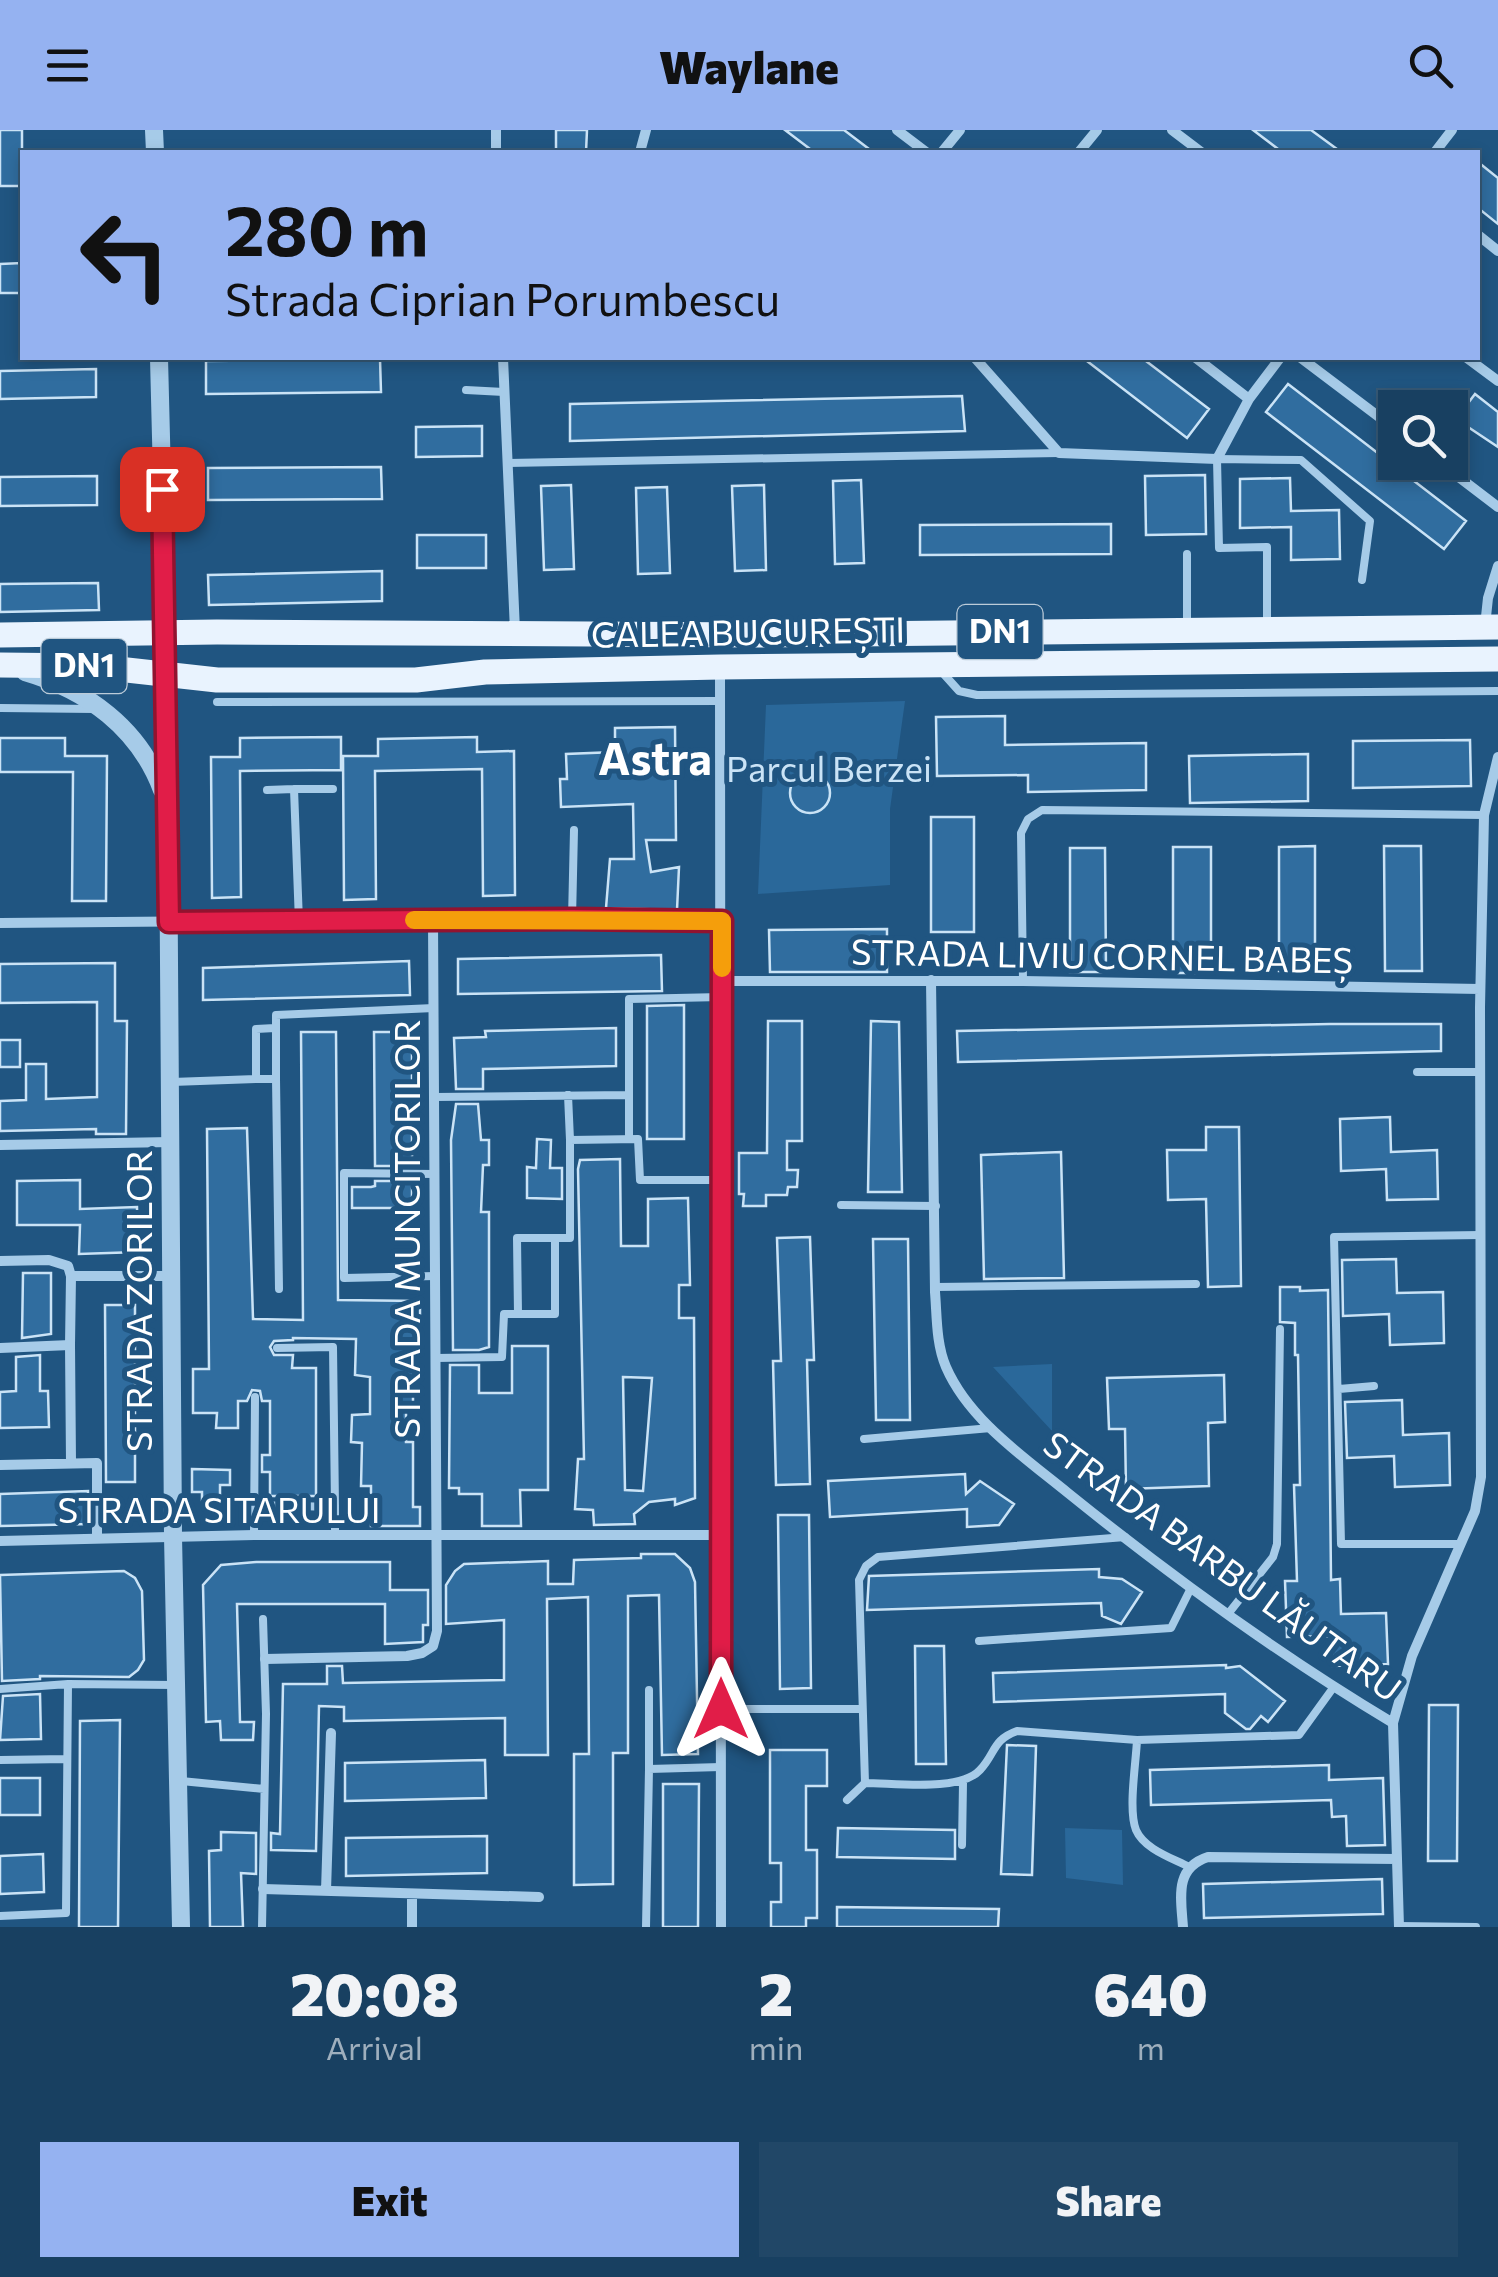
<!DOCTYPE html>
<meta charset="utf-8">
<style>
:root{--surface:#184061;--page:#214767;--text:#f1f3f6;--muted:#9fafbd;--line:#365976;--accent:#95b2f1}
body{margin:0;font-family:Commissioner,sans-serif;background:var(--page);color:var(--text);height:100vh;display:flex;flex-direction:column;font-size:38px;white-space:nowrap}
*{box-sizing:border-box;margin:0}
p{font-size:32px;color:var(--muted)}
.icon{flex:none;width:55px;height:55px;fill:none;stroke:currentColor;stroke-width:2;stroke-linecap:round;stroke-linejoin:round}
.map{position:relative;height:1797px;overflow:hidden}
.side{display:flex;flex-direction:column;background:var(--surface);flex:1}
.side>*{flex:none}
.top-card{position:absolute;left:20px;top:20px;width:1460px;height:210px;border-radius:0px;box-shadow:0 5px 15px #0003,0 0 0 2px var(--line);background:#95b2f1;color:#111;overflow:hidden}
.buttons{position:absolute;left:1378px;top:260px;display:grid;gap:20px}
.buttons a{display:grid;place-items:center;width:90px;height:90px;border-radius:0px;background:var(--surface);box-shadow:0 5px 15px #0003,0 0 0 2px var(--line);font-size:50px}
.pin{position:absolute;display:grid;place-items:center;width:85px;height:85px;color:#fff;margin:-42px;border-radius:20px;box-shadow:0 5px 15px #0006}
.me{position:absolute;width:110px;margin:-55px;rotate:0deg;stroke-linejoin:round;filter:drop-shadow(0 0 8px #0008)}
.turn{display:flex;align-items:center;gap:35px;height:210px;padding:0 40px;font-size:45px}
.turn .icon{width:130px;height:130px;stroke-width:2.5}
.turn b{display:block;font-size:70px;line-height:85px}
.eta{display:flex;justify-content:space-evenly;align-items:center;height:170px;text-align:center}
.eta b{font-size:60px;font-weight:800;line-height:70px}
.primary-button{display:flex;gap:20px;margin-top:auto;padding:20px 40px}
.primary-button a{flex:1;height:115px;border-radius:0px;background:var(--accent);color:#111;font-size:40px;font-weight:800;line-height:115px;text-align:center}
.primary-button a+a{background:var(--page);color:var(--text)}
header{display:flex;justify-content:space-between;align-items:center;height:130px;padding:0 40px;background:var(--accent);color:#111;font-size:45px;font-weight:800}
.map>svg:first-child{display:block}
.green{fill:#2a689a}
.building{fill:#306d9f;stroke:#cae3f6;stroke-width:2.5;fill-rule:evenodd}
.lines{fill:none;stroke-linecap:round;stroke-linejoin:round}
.service{stroke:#a6cbe8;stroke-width:8}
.minor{stroke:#a6cbe8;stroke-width:10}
.tertiary{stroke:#a6cbe8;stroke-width:18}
.primary{stroke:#e9f3fe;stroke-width:25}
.route-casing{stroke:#92132f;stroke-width:25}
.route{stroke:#e11d48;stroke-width:18}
.slow{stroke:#f59e0b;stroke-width:18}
.labels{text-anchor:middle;stroke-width:10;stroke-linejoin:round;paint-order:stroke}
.shield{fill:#205581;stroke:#bcccd9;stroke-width:2.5}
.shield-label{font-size:32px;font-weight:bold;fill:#fff}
.street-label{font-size:35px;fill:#fff;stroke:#205581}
.park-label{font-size:35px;fill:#cae3f6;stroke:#205581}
.district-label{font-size:45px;font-weight:bold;fill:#fff;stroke:#205581}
</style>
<header><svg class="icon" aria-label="menu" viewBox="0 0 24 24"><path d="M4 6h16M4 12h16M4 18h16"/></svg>Waylane<svg class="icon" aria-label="search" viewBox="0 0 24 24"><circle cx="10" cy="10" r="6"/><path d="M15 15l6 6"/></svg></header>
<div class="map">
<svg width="1498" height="1797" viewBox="0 0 1498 1797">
<rect width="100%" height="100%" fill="#205581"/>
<path class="green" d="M905 571 890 679V755L758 764 766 575Z
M1052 1234V1301L993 1237Z
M1065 1698 1122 1700 1123 1755 1066 1748Z"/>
<path class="building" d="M0 0H22V56H0Z
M556 0H587L586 22H556Z
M785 0H844L873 22H814Z
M1253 0H1311L1341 22H1282Z
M1478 32 1498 48V94L1478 78Z
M22 133V163H0V134Z
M1083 228H1142L1209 279 1187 308Z
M380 229 381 262 206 264V231Z
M96 239V267L0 269V241Z
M1288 254 1466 391 1444 419 1266 282Z
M1475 264 1498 282V317L1456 289Z
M962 266 965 301 570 311V274Z
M482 296V326L416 327V297Z
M381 337 382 369 208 370V338Z
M1205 345 1206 404 1146 405 1145 346Z
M97 346V375L0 376V347Z
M1290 348 1291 381 1339 380 1340 429 1291 430V397L1240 398V349Z
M861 350 864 433 835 434 833 351Z
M571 355 574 439 544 440 541 356Z
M764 355 766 440 735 441 732 356Z
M667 357 670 443 638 444 636 358Z
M1111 394V424L920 425V395Z
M417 405H486V438H417Z
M382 441V471L209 475 208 445Z
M98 453 99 480 0 482V454Z
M1005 586V615L1146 613V660L1028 662V645L937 646 936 587Z
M675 597 676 710H646L651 742 679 737 677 780 606 778 610 729H634L633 674 561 677 560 649H567L566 624 615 622V598Z
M341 607V640L240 641 241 767 212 768 211 627H240V608Z
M477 607V622L514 621 515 765 483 766 482 639 375 641 376 769 344 770 343 626H378V609Z
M0 608H65V626H107L106 771H72L73 642H0Z
M1470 610 1471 656 1353 658V611Z
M1308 624V671L1190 673 1189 626Z
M790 663a20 20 0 1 1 40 0a20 20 0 1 1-40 0Z
M931 687H974V802H931Z
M1315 716V841H1279V717Z
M1384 716H1421L1422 841H1385Z
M1173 717H1211V843H1173Z
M1070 718H1105L1106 842H1070Z
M887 799V842H770L769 800Z
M661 825 662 861 458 864V829Z
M409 831 410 865 203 870V838Z
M115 833V891H127L126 1004H96V999L0 1001V971L26 970V934H46V969L97 967V872L0 873V834Z
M684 875V1009H647V876Z
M768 891H802V1011H787V1040H798L797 1057H788L787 1065H766V1076H743L744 1064H739V1023H767Z
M871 891 899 892 902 1062H868Z
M1330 894H1441V921L958 932 957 901Z
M616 898V936L483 939V959H456L454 908 486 907 485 901Z
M301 902H336L338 1170 420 1171V1210L413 1209V1276H406V1312H413V1377H420V1396H371V1356H361L362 1313 351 1312 352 1285 370 1284V1247L355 1245 356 1209 293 1208V1210L274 1211 270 1217 274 1225H293L292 1238H316V1366H270V1342H262V1325H270V1271H262L260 1261 252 1260 247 1271H238V1298H216L217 1283H193V1239H209L207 999 247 998 253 1189 303 1190Z
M374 902H412V1036H375Z
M0 910H20V937H0Z
M456 974H478L481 1010H489V1035H483L481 1082H489V1217L479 1220H453L451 1010Z
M1390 987 1391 1022 1437 1020 1438 1069 1387 1070 1386 1039 1341 1041 1340 989Z
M1206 997H1239L1241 1156 1208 1157 1206 1069 1168 1070 1167 1020H1206Z
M537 1009 551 1010 550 1038H562V1069L527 1068V1037L536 1038Z
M1061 1022 1064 1148 984 1149 981 1025Z
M620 1029 621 1116H648V1069L688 1068 690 1155H679V1188H694L695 1368 675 1375V1369L649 1372 634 1384 635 1394 594 1395 593 1380 575 1379 578 1329H584L578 1039 580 1030ZM623 1247 652 1248 643 1361 625 1360Z
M80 1050V1079L137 1077 138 1122 79 1124 80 1095H17V1051Z
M375 1051H412V1078H352V1057H371L375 1056Z
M810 1107 814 1230H807L810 1354 776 1355 773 1231H781L777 1108Z
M873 1109H908L910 1290H876Z
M1396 1129 1397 1163 1443 1162 1444 1213 1390 1215 1389 1184 1343 1186 1342 1130Z
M23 1143H51V1204L22 1208Z
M1280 1157H1300V1161L1328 1160 1331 1450 1340 1449 1341 1484 1386 1483 1388 1534 1333 1536 1332 1506 1287 1507 1285 1451H1297L1294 1355H1300L1298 1225H1295V1193L1280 1192Z
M105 1175H135V1352H106Z
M512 1216H548V1360H520L521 1396H482V1364H459V1358H449L450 1235H479V1263H512Z
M40 1225V1261H48L49 1297 0 1298V1262L16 1261V1227Z
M1224 1245 1225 1292 1208 1293 1209 1356 1126 1359 1125 1299H1109L1107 1248Z
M1402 1270 1403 1305 1449 1303 1450 1355 1395 1357 1394 1326 1347 1328 1345 1272Z
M192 1339 230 1340V1355H220V1371L202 1370V1362H192Z
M965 1344 966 1364 980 1351 1014 1374 999 1395 967 1397V1379L830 1387 828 1351Z
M88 1361V1394L0 1396V1364Z
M778 1385H809L811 1558 780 1559Z
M641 1424H675L690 1438 695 1452 698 1624 662 1625 659 1465 628 1466V1623H613V1754L574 1755V1624H589L588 1467 547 1469 548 1625H505V1588L344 1591V1577L319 1576 316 1721 271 1720V1703L280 1704 283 1554H327V1536H342L343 1553 504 1550V1490L446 1494V1455L455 1441 464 1434 548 1431V1454H573L574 1430 641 1428Z
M256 1432H390V1460H428V1495H423V1512L385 1514V1474H237L240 1592H254L253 1610H221L220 1591 206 1592 203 1455 221 1435Z
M1099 1439V1447L1122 1449 1142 1462 1121 1494 1102 1486 1101 1473 867 1480 869 1446Z
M124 1441 135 1448 142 1461 144 1530 138 1540 129 1547 40 1546V1549L2 1551 0 1445Z
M915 1516H944L946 1634H916Z
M1226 1535V1538L1240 1536 1285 1571 1268 1592 1261 1586 1250 1599H1246L1225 1583V1564L994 1572 993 1543Z
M40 1564 41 1609 0 1610 3 1566Z
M1429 1575H1458L1457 1731H1428Z
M120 1590 118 1797H79L80 1591Z
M1007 1615 1036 1616 1032 1745 1001 1744Z
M770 1620H827V1656H806V1720H817V1788H806V1797H771V1772H781V1733H770Z
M485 1630 486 1668 345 1671V1633Z
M1329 1635V1650L1383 1648 1385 1715 1347 1716 1346 1686 1332 1687 1331 1670 1151 1675 1150 1640Z
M0 1648H40V1685H0Z
M663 1654H699L698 1797H663Z
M838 1698 955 1700V1729L837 1727Z
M221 1702 256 1703V1744L241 1743 243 1797H210L209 1721 221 1720Z
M487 1706V1743L346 1746V1708Z
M43 1724 44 1762 0 1764V1726Z
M1382 1749 1383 1784 1204 1788 1203 1754Z
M837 1777 999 1779 998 1797H837Z"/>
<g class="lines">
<path class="service" d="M466 260 504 262
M507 333 1059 323
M1187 424V495
M1267 494V417L1219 418 1217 329 1301 330 1370 391 1362 450
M941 541 959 561 977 565 1498 561
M217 572 720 571
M0 578 95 579
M267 660 294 659
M572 789 574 700
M299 792 294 659H333
M1023 851 1021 703 1028 689 1042 680 1484 685
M275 898 256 899V949H276L279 1159
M1417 942H1480
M276 949V885L434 878
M172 952 256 949
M568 965 570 1010
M435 967 629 965
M629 1009V869L722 867
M435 1044 344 1043V1148L436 1146
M841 1075 936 1076
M935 1157 1196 1154
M518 1184 517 1108H570V1010L638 1009 640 1050H722
M277 1218 333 1217 335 1377
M436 1228 502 1227 504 1184H555V1108
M1339 1259 1374 1256
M864 1309 991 1298
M254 1375 335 1377V1406
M254 1405 255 1267
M1125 1407 878 1427 866 1436 859 1450 865 1653C895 1653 960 1662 980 1640 996 1623 992 1610 1017 1601L1137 1610
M1461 1414H1341L1334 1107 1481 1105
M1228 1484 1273 1427 1277 1414 1280 1199
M979 1511 1171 1498 1191 1458
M0 1559 68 1554 175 1555
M649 1560V1639L721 1637
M721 1579H861
M0 1630 67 1629
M181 1651 264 1659
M847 1670 865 1653
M962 1715 963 1653
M1189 1737C1172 1728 1144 1719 1136 1700 1128 1680 1136 1633 1137 1610L1299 1605 1333 1558
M0 1786 66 1783 68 1554
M1399 1796 1476 1797
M262 1797 266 1584 263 1489
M646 1797 649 1639"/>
<path class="minor" d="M496 0V22
M897 0 926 22
M1172 0 1201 22
M640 22 646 0
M942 22 960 0
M1079 22 1097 0
M1435 22 1452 0
M1478 105 1498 121
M503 228 515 501
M975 228 1059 323 1217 329 1249 269 1280 228
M1196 228 1249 269
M1301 228 1395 299
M1467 228 1498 251
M1439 332 1498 377
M1485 496 1488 468 1498 436
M720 538 721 1797
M0 793 466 789 722 791
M931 850 935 1162C937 1186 936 1214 946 1237 969 1290 1024 1327 1068 1363 1171 1446 1279 1525 1393 1593
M722 851H1023L1480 859
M0 1015 172 1012
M0 1131 49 1130 68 1136 71 1146 70 1215 0 1218
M71 1146H172
M70 1215 71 1333
M0 1335 97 1333V1407
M0 1411 254 1405H722
M265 1529 407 1526 422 1523 433 1516 437 1501 433 790
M263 1759 539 1767
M326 1761 331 1603
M412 1797V1766
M1183 1797C1181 1768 1174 1738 1208 1727L1397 1729
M1399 1797 1393 1593 1412 1526 1475 1381 1481 1347 1480 877 1484 685 1498 627"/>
<path class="tertiary" d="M154 0 155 22
M159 228 167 545 173 1406 181 1797
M25 542C87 560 139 598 162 660"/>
<path class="primary" d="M0 505 217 502 758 505 1498 497
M0 535 91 536 217 550H416L485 542 720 537 1498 529"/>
</g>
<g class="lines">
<g class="route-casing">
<path id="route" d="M162 359 169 792 572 789 722 791 721 1579"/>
</g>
<use href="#route" class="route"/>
<path class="slow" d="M414 790 722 791V838"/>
</g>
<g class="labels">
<g class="shield">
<rect x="957.5" y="475" width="85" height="54" rx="8"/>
<rect x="41.5" y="509" width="85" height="54" rx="8"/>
</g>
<g class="shield-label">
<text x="1000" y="513">DN1</text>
<text x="84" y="547">DN1</text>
</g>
<g class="street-label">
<text transform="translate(748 503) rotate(-1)" y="12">CALEA BUCUREȘTI</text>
<text transform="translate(1102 827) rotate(1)" y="12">STRADA LIVIU CORNEL BABEȘ</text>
<text transform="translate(408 1099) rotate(-90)" y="12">STRADA MUNCITORILOR</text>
<text transform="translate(140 1171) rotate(-90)" y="12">STRADA ZORILOR</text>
<text x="219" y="1393">STRADA SITARULUI</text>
<text transform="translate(1222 1437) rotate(36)" y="12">STRADA BARBU LĂUTARU</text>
</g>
<g class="park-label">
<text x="829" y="652">Parcul Berzei</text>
</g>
<g class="district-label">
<text x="655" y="645">Astra</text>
</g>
</g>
</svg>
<div class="buttons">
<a><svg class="icon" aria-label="search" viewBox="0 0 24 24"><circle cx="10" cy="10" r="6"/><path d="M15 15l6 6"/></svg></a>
</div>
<div class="pin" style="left:162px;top:359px;background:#d93025"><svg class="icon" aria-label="arrive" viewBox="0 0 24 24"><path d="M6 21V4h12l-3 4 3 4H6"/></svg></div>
<svg class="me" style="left:721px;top:1579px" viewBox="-20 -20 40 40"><path d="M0-17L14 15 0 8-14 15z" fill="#e11d48" stroke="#fff" stroke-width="4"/></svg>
<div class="top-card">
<div class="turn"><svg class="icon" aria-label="left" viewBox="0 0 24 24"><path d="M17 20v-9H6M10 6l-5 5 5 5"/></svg><div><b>280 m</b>Strada Ciprian Porumbescu</div></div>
</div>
</div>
<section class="side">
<div class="eta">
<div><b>20:08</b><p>Arrival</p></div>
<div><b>2</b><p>min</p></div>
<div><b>640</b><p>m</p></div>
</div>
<div class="primary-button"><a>Exit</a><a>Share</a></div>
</section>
